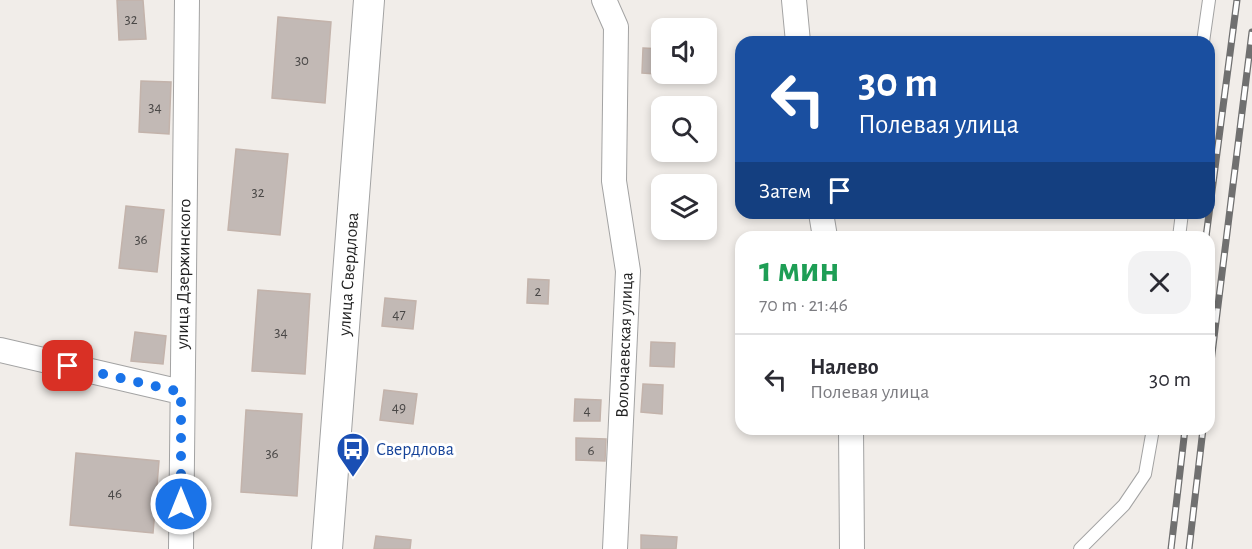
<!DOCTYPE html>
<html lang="ru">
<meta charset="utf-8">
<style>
:root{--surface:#fff;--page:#f2f2f3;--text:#2b2b33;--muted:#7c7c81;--line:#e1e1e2}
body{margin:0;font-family:"Alegreya Sans",sans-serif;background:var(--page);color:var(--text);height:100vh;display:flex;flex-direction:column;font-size:22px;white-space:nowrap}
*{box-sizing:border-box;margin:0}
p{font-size:20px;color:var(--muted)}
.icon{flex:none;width:33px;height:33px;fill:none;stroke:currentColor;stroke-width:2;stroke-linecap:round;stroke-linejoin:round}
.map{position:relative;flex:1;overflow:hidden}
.sheet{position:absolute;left:735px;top:231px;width:480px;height:204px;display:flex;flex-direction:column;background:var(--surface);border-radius:18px;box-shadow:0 3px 9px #0003}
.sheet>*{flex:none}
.hud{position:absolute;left:735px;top:36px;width:480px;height:183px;border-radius:18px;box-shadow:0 3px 9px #0003;background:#1a4fa0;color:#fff;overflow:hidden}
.tools{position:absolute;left:651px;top:18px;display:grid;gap:12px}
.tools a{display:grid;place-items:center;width:66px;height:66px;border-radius:12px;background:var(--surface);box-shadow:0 3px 9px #0003;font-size:30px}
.pin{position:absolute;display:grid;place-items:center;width:51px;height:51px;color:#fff;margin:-26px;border-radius:12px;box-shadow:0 3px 9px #0006}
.me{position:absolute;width:66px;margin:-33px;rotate:0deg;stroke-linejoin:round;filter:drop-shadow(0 0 4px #0008)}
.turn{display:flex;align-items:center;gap:21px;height:126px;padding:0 24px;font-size:27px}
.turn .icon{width:78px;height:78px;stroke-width:2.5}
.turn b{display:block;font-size:42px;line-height:51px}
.then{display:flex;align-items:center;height:57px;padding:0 24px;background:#0003;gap:12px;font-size:22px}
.round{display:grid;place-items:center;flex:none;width:63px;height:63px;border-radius:18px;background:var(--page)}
.overview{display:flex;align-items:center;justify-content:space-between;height:102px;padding:0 24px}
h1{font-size:36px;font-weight:700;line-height:45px;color:#1e9e55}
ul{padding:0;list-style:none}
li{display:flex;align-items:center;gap:18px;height:90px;padding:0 24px;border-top:2px solid var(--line)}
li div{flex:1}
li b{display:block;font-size:22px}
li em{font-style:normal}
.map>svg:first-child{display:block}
.building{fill:#c2b9b5;stroke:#c3b3ab;stroke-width:1.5}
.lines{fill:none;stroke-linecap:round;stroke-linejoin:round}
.service-casing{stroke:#a3a3a3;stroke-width:14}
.minor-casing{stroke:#a3a3a3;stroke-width:26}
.tertiary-casing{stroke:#a3a3a3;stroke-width:32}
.service{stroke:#fff;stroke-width:12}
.minor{stroke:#fff;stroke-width:24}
.tertiary{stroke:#fff;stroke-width:30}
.rail-casing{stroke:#707070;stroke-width:7}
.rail{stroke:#fff;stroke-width:4.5;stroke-dasharray:14;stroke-linecap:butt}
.route{stroke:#1a73e8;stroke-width:10;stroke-dasharray:0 18}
.labels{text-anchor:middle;stroke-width:6;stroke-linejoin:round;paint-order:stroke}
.number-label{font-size:15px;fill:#4a4847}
.street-label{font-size:18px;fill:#222;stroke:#fff}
.transit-label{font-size:18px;fill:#164399;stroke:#fff;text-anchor:start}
</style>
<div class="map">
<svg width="1252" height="549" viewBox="0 0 1252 549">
<rect width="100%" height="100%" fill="#f1ede9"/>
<path class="building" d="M117 0H143L146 39 119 40Z
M278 17 331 22 325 103 272 98Z
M643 48 662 49V74L672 75 642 73Z
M141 81 171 82 169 134 139 132Z
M236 149 288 154 280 235 228 230Z
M126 206 164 210 157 272 119 268Z
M528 279 549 280 548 304 527 303Z
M258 290 310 294 305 374 252 371Z
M385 298 416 301 413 329 382 326Z
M135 332 166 336 163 364 131 361Z
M651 342 675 343 674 367 650 366Z
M643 384 663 385 662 414 641 412Z
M384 390 417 394 413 424 380 420Z
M575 399 601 400 600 421H574Z
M246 410 302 414 297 496 241 492Z
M576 438 606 439 605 461 576 460Z
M76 453 159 461 153 533 70 525Z
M641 535 677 537 676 549H641Z
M376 536 411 540 410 549H374Z"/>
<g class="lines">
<g class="service-casing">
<path id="service" d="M1203 42 1209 0
M1179 237 1182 213
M1080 549 1124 505 1145 474 1153 429"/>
</g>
<g class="minor-casing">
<path id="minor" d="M604 0 616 27 614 181 628 271 615 549
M794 0 798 42
M821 213 825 237
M0 350 181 392
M851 429 852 549
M181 549 187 0"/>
</g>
<g class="tertiary-casing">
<path id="tertiary" d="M327 549 369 0"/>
</g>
<use href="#service" class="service"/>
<use href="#minor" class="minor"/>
<use href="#tertiary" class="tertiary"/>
<g class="rail-casing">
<path id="rail" d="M1206 237 1237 0
M1209 378 1252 32
M1171 549 1185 429
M1189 549 1203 429"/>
</g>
<use href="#rail" class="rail"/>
</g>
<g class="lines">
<path class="route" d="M68 366 181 392V504"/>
</g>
<defs>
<g id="bus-pin" transform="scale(1.725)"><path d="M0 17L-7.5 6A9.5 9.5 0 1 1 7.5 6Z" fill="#1a4fb4" stroke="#fff"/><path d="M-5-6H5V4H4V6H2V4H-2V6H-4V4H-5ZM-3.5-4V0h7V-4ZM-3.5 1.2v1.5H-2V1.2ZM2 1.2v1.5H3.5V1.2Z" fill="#fff"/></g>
</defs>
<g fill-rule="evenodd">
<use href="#bus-pin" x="353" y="449"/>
</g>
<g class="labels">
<g class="number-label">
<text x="131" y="24">32</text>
<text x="302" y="65">30</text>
<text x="155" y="112">34</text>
<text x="258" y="197">32</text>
<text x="141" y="244">36</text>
<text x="538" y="296">2</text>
<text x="399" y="319">47</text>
<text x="281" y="337">34</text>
<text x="399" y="412">49</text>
<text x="587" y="415">4</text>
<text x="591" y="455">6</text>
<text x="272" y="458">36</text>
<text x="115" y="498">46</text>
</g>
<g class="street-label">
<text transform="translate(183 274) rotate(-89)" y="6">улица Дзержинского</text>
<text transform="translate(348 274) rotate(-86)" y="6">улица Свердлова</text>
<text transform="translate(624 345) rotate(-88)" y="6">Волочаевская улица</text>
</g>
<g class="transit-label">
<text x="376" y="455">Свердлова</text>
</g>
</g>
</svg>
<div class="tools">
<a><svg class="icon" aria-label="sound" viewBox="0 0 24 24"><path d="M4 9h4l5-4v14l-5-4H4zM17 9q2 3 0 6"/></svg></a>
<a><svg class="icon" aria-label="search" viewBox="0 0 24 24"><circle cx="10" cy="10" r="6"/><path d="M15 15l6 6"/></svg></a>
<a><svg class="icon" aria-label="layers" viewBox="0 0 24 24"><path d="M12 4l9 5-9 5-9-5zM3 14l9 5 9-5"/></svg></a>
</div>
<div class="pin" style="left:68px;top:366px;background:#d93025"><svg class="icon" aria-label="arrive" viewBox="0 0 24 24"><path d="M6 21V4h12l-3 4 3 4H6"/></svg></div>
<svg class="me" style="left:181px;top:504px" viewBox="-20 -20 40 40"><circle r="17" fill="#1a73e8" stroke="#fff" stroke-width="3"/><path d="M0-11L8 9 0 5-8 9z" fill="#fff"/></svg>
<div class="hud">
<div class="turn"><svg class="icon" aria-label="left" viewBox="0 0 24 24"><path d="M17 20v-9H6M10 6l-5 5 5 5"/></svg><div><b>30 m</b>Полевая улица</div></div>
<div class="then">Затем<svg class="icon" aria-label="arrive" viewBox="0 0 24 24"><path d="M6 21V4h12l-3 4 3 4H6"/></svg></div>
</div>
<section class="sheet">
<div class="overview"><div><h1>1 мин</h1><p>70 m · 21:46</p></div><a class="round"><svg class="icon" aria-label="close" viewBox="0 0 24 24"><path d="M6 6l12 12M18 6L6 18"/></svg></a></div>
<ul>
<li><svg class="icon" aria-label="left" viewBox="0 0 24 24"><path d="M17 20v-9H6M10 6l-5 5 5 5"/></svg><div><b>Налево</b><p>Полевая улица</p></div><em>30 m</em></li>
</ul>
</section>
</div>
